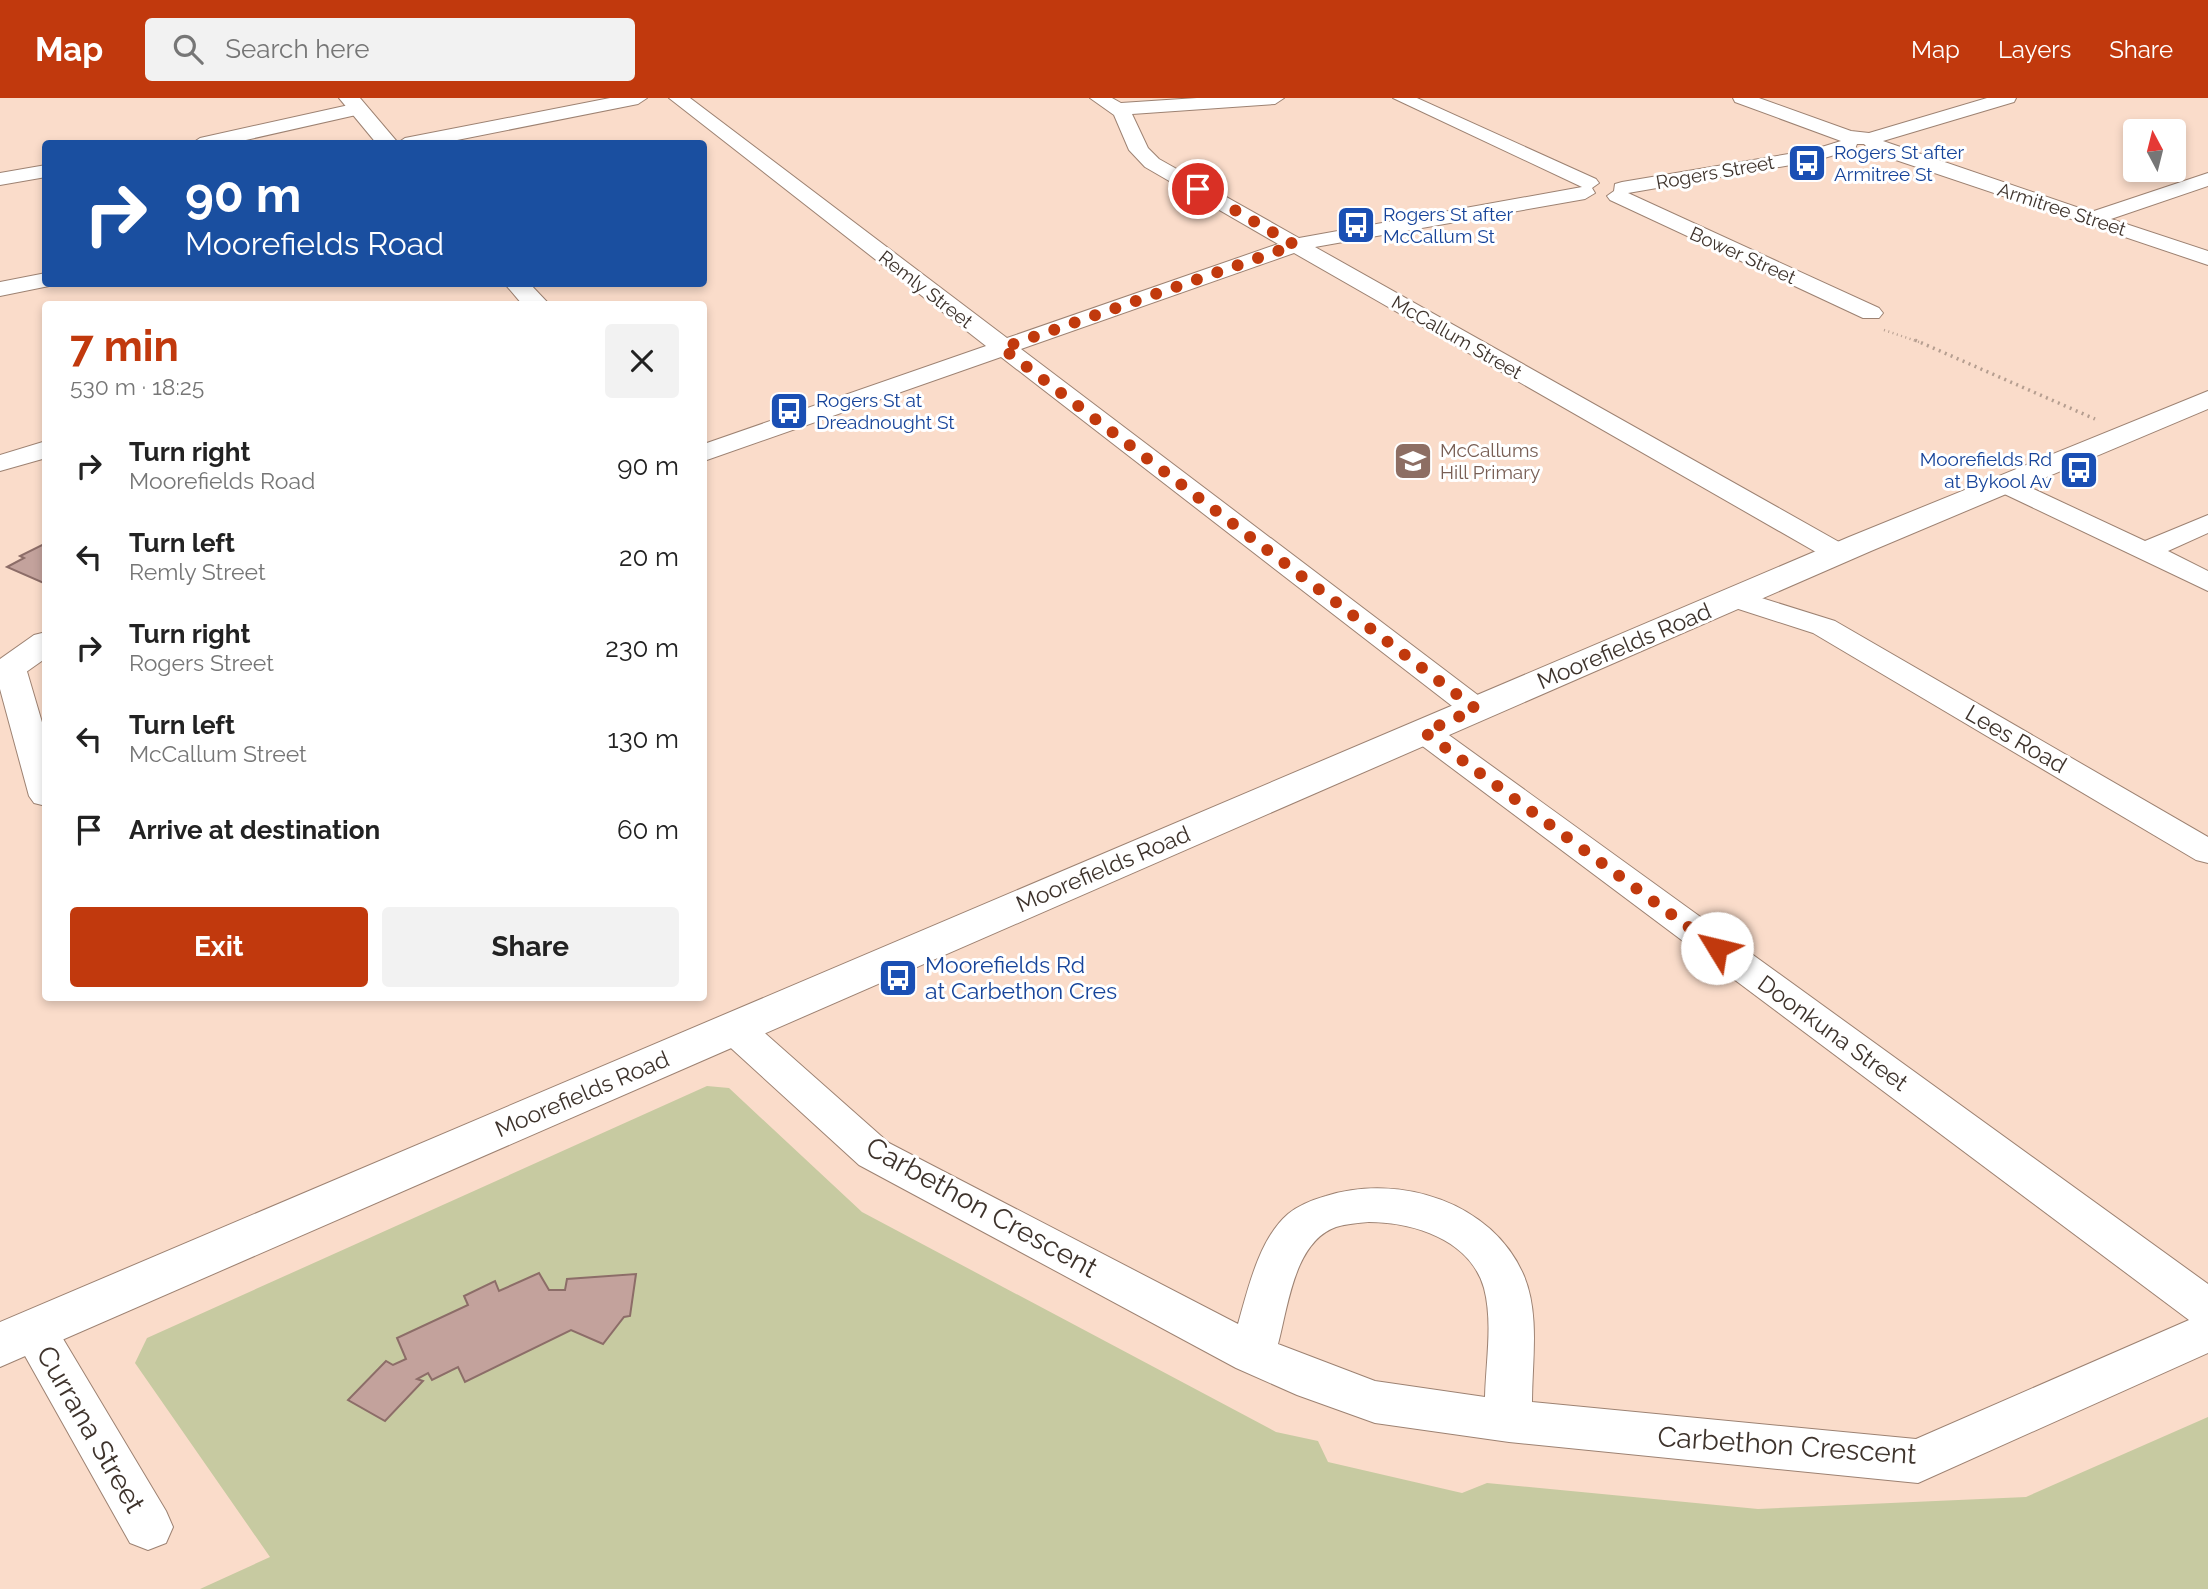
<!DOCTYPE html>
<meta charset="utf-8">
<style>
:root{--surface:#fff;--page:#f2f2f2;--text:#222;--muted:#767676;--accent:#c1390d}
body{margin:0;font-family:Raleway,sans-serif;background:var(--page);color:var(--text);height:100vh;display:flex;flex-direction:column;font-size:26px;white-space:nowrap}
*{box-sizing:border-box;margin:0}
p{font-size:23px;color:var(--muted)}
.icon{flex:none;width:38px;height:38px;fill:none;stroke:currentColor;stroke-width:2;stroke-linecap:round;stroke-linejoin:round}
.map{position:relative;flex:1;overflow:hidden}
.details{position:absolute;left:42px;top:203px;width:665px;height:700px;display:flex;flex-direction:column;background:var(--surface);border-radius:7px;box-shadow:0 4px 10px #0003}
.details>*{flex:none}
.banner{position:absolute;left:42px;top:42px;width:665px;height:147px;border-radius:7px;box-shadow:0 4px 10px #0003;background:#1a4fa0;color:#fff;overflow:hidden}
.needle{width:46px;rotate:353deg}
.controls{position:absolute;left:2123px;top:21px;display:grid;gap:14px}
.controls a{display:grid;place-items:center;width:63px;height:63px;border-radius:7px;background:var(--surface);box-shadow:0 4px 10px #0003;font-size:35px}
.pin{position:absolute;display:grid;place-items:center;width:60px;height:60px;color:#fff;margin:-30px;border:4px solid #fff;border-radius:50%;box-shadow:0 2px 7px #0007}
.me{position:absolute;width:77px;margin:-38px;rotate:306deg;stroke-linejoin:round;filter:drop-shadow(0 0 5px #0008)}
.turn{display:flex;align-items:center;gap:24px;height:147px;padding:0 28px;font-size:32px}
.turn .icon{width:91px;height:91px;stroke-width:2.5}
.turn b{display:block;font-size:49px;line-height:60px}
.round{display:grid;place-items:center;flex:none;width:74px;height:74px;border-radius:7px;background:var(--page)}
.headline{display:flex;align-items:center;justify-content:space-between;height:119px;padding:0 28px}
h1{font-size:42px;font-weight:700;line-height:52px;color:var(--accent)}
.primary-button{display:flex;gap:14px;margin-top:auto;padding:14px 28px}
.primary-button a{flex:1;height:80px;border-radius:7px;background:var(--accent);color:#fff;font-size:28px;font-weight:700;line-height:80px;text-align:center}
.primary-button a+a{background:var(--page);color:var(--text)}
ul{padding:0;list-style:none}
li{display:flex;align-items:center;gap:21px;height:91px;padding:0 28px}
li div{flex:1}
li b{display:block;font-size:26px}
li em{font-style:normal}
header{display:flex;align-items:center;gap:42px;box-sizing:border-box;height:98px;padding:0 35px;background:var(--accent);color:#fff}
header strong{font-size:33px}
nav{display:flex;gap:38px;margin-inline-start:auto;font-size:24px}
.search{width:490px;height:63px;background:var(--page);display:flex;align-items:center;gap:18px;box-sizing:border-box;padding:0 24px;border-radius:7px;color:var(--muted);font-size:26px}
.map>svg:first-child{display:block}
.green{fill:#c7caa1}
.building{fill:#c3a29c;stroke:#8c6d68;stroke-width:2}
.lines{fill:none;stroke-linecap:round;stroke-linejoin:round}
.street-casing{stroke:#9d8272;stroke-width:2}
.secondary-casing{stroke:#9d8272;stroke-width:2}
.path-far1{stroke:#b59e90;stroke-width:2.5;stroke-dasharray:1 3.5;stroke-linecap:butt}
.path{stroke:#b59e90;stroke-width:3.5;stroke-dasharray:2 4.5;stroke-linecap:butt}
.street{fill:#fff;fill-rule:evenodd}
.secondary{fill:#fff;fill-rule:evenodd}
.route{stroke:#c1390d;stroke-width:12;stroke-dasharray:0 21.6}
.labels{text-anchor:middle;stroke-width:6;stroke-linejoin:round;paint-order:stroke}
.far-transit-label{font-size:19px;fill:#164399;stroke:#fff;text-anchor:start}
.far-street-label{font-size:19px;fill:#3e332c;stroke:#fff}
.far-education-label{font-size:19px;fill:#785e54;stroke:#fff;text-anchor:start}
.street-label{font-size:23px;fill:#3e332c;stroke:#fff}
.transit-label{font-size:23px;fill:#164399;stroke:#fff;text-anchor:start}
.near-street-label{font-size:28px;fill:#3e332c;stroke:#fff}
</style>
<header>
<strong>Map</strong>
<div class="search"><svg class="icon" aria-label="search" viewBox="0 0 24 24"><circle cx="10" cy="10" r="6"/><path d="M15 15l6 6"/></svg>Search here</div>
<nav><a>Map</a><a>Layers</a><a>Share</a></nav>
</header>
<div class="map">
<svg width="2208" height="1491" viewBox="0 0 2208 1491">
<rect width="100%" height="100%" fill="#fadcca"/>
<path class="green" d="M707 988 729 990 862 1114 1276 1334 1318 1343 1328 1364 1462 1395 1487 1385 1758 1411 2026 1399 2208 1319V1491H200L270 1459 135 1265 147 1240Z"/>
<path class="building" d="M46 445V486L7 469 24 460 20 458Z
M539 1175 549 1192H565L567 1181 636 1176 630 1218 624 1219 603 1246 571 1232 465 1284 458 1269 432 1282 428 1275 417 1281 423 1283 385 1323 348 1302 386 1263 393 1267 406 1261 397 1240 468 1207 464 1198 495 1183 499 1193Z"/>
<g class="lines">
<g class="street-casing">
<path id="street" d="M610 0H647L638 6 437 46H396L405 40Z
M669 0H690L1007 240 1278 146 1145 69 1129 52 1114 17 1090 0H1112L1121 5 1197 0H1284L1275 6 1132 16 1148 50 1159 61 1299 140 1582 89 1393 0H1417L1596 81 1599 85 1592 90 1595 95 1585 101 1315 149 1848 449 1852 455 1848 461 1838 464 1828 461 1294 155 1021 251 1487 604 1492 611 1487 618 1476 621 1465 618 1001 259 704 363V346L986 248Z
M1733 0H1759L1851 33 1869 35 1987 0H2016L2014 4 1883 43 2091 114 2208 75V88L2111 121 2208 153V167L1872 54 1864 46H1857L1855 51 1814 63 1628 95 1879 210 1883 215 1879 220H1863L1610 102 1607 98 1614 93 1615 86 1622 84 1812 52 1841 43 1735 4Z
M358 5 367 11 365 15 228 46H191L200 40Z
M46 67V79L0 87V75Z
M46 175V186L54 187 0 198V184Z
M46 343V360L0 373V357Z
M2006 378 2145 443 2208 417V435L2168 453 2208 473V493L1996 392 1992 386 1996 380Z
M1736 492 1835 523 2208 739V765L2196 762 1813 535 1726 507 1721 501 1726 495Z
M10 561 21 563 26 570 46 638V708L34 705 29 698 0 591V563Z
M1424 624 1435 627 2208 1186V1255L1918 1385 1509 1344 1375 1325 1297 1297 1236 1270 859 1067 721 941 715 931 721 921 735 917 749 921 889 1045 1238 1226C1248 1191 1259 1141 1288 1116 1299 1107 1312 1102 1326 1098 1399 1075 1493 1104 1524 1178 1540 1217 1532 1263 1532 1304L1916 1341 2189 1222 1413 641 1408 634 1413 627ZM1369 1124C1412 1124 1470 1141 1484 1190 1493 1224 1486 1263 1485 1299L1375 1283 1278 1246C1288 1209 1294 1144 1336 1129 1346 1126 1358 1125 1369 1124Z
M34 1214 50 1219 166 1413 173 1429 166 1445 148 1452 130 1445 11 1233 18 1219Z"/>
</g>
<g class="secondary-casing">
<path id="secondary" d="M339 0H360L399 46H377Z
M505 186H530L549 206H522Z
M2208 293V311L1871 453 0 1269V1224L1849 439Z
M46 534V560L12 584 0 587V561L34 537Z"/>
</g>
<path class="path-far1" d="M1884 232 1919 244"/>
<path class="path" d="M1915 242 2095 321"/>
<use href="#street" class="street"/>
<use href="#secondary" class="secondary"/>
</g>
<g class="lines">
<path class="route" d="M1198 91 1295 147 1002 250 1476 611 1424 634 1717 850"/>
</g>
<defs>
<g id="bus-square" transform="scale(2.0125)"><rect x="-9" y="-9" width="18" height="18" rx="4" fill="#1a4fb4" stroke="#fff"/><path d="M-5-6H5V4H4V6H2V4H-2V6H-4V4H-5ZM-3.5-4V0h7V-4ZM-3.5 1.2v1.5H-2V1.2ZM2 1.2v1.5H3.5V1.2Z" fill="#fff"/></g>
<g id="school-square" transform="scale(2.0125)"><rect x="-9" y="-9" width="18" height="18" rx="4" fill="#8d6e63" stroke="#fff"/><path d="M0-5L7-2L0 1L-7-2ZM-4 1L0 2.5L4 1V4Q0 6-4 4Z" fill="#fff"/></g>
</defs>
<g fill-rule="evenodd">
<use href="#bus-square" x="1807" y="65"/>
<use href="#bus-square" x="1356" y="127"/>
<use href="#bus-square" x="789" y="313"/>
<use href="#school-square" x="1413" y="363"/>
<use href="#bus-square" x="2079" y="372"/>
<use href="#bus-square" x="898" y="880"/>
</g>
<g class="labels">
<g class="far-transit-label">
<text x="1834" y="61">Rogers St after<tspan x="1834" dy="22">Armitree St</tspan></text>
<text x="1383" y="123">Rogers St after<tspan x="1383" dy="22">McCallum St</tspan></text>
<text x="816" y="309">Rogers St at<tspan x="816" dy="22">Dreadnought St</tspan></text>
<text x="2052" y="368" text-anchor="end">Moorefields Rd<tspan x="2052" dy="22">at Bykool Av</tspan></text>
</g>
<g class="far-street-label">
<text transform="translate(1715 74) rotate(-10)" y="7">Rogers Street</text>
<text transform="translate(2062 111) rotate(18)" y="7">Armitree Street</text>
<text transform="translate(1743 157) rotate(24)" y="7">Bower Street</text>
<text transform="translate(926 191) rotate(38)" y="7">Remly Street</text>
<text transform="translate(1457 239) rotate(30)" y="7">McCallum Street</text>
</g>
<g class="far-education-label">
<text x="1440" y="359">McCallums<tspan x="1440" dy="22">Hill Primary</tspan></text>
</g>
<g class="street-label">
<text transform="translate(1624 548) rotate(-23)" y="8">Moorefields Road</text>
<text transform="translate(2016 641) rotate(30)" y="8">Lees Road</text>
<text transform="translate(1103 771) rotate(-23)" y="8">Moorefields Road</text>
<text transform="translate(1833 935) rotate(36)" y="8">Doonkuna Street</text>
<text transform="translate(582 996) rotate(-23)" y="8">Moorefields Road</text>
</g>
<g class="transit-label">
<text x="925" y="875">Moorefields Rd<tspan x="925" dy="26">at Carbethon Cres</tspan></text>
</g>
<g class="near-street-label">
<text transform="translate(982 1109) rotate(29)" y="10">Carbethon Crescent</text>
<text transform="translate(91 1331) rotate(60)" y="10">Currana Street</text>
<text transform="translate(1787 1347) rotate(4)" y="10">Carbethon Crescent</text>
</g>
</g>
</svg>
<div class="controls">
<a><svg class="needle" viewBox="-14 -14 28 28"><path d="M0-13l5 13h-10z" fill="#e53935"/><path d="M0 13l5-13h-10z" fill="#767676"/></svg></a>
</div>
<div class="pin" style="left:1198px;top:91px;background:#d93025"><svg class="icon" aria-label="arrive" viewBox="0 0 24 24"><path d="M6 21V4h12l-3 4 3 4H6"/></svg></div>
<svg class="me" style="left:1717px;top:850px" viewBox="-20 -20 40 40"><circle r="19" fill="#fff"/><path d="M0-13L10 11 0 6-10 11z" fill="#c1390d"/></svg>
<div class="banner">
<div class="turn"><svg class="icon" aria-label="right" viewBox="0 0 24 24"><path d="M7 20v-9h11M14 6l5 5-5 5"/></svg><div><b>90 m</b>Moorefields Road</div></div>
</div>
<section class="details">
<div class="headline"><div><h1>7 min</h1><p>530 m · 18:25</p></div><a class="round"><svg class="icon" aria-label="close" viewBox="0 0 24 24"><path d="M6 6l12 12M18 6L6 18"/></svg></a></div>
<ul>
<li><svg class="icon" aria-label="right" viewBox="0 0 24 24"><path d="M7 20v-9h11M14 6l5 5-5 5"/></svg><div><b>Turn right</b><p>Moorefields Road</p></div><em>90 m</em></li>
<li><svg class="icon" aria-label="left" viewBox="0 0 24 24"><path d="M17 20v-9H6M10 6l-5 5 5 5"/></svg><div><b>Turn left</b><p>Remly Street</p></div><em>20 m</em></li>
<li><svg class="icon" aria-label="right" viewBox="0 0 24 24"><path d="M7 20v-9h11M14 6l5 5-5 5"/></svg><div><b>Turn right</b><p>Rogers Street</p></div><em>230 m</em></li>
<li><svg class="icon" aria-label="left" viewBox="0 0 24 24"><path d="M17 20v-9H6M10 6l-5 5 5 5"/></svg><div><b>Turn left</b><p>McCallum Street</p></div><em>130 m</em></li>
<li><svg class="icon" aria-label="arrive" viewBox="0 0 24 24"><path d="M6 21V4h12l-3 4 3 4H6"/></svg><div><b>Arrive at destination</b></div><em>60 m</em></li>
</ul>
<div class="primary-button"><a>Exit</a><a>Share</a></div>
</section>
</div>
